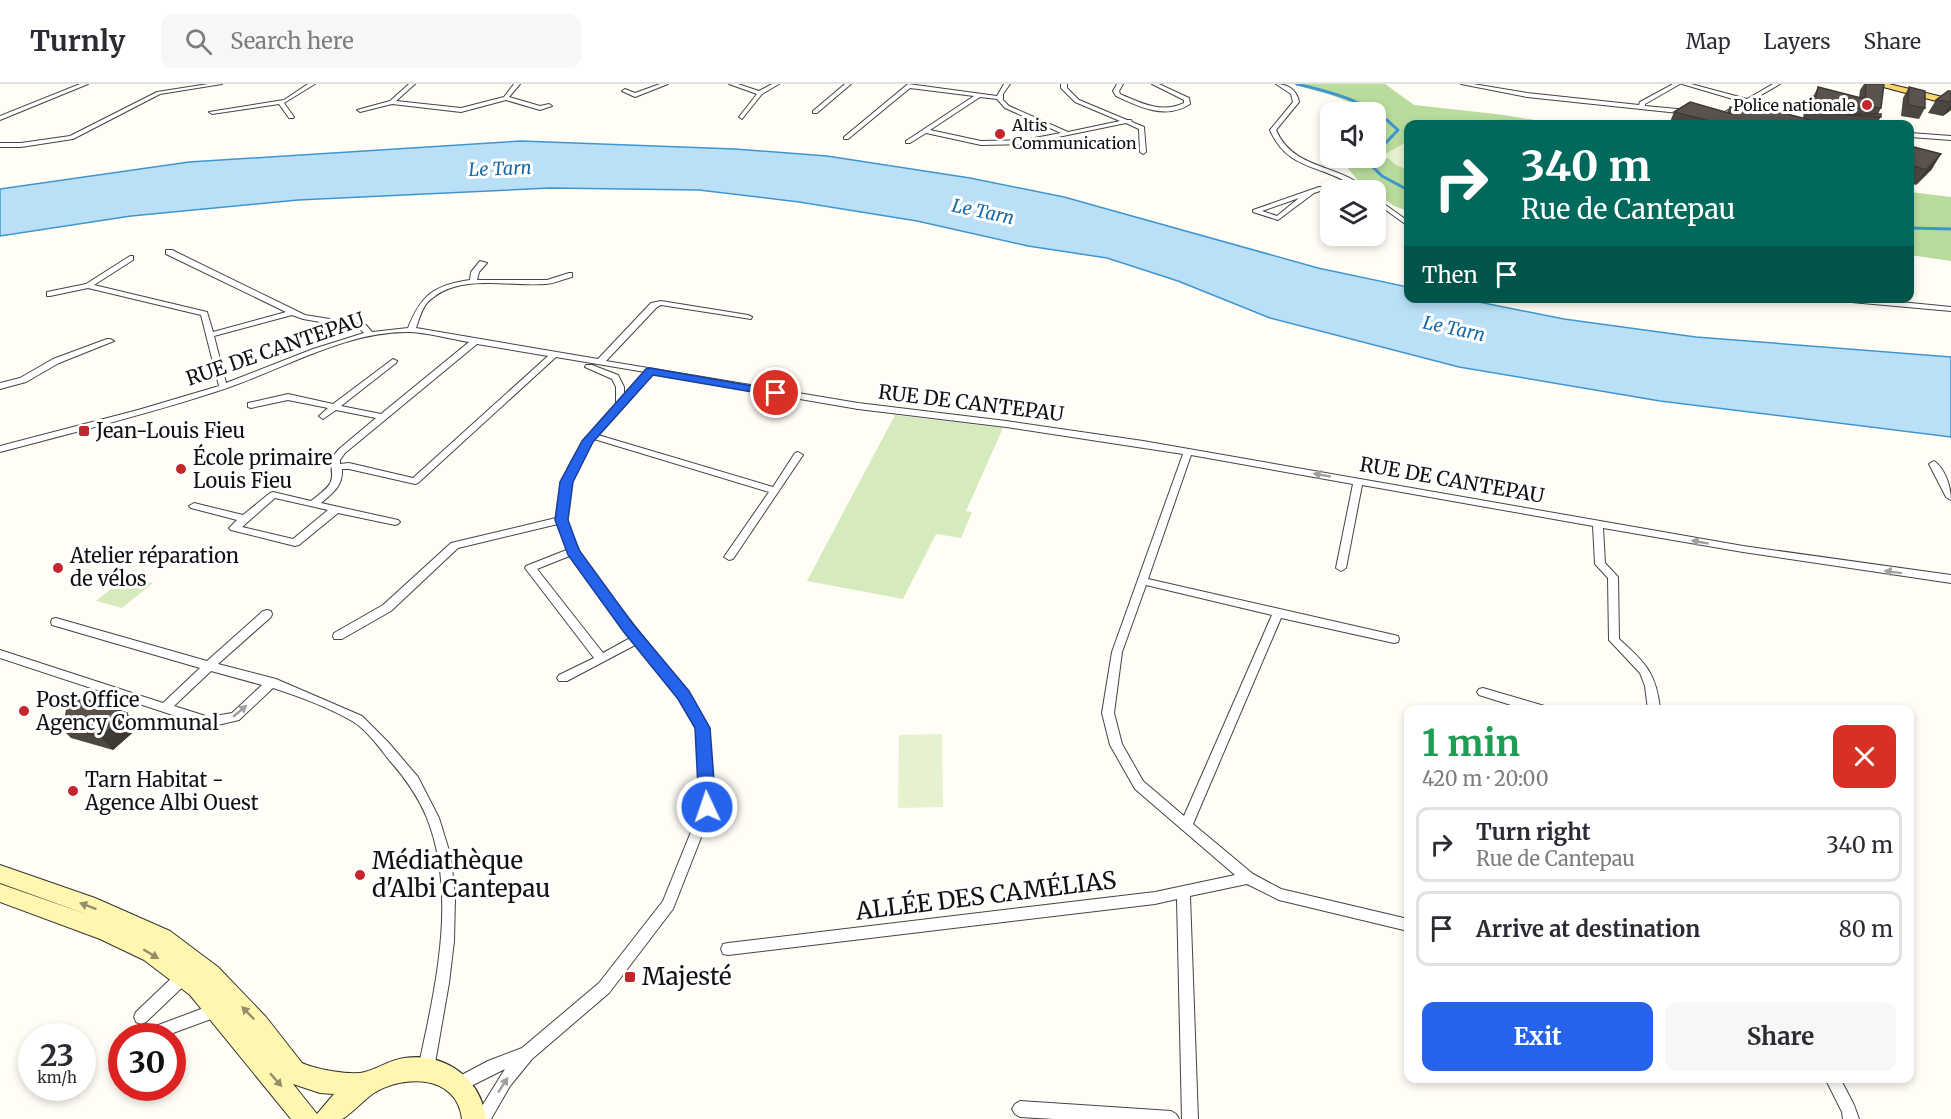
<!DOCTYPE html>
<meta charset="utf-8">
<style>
:root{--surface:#fff;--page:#f7f7f7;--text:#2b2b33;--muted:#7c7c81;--line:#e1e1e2;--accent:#2563eb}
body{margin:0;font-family:Merriweather,serif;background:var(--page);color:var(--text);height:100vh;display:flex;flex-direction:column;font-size:22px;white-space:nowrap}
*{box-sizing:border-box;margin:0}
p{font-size:20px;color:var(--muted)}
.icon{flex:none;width:33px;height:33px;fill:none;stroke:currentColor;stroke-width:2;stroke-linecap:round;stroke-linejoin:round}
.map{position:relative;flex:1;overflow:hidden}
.sheet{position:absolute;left:1404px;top:621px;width:510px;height:378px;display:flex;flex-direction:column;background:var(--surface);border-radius:12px;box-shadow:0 3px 9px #0003}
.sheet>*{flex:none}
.top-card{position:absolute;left:1404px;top:36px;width:510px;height:183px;border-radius:12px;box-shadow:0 3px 9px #0003;background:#00695c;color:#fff;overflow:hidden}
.controls{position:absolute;left:1320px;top:18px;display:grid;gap:12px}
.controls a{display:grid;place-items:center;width:66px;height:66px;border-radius:12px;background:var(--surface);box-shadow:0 3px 9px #0003;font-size:30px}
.speed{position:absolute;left:18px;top:939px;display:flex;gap:12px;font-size:30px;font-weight:700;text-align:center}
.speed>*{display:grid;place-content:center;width:78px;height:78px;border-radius:50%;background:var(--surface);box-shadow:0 3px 9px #0003;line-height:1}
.speed small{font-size:15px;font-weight:400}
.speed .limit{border:9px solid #d22;background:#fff;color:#111}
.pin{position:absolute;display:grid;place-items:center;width:51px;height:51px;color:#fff;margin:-26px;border:3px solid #fff;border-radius:50%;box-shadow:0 2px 6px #0007}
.me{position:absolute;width:66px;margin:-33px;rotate:357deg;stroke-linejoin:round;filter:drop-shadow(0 0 4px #0008)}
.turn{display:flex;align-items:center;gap:21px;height:126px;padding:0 18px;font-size:27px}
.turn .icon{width:78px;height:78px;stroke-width:2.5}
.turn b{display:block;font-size:42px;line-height:51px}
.then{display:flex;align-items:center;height:57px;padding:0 18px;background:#0003;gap:12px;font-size:22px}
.round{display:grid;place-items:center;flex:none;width:63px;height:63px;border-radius:12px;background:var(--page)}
.summary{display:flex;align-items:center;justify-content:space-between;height:102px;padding:0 18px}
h1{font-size:36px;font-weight:700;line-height:45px;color:#1e9e55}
.primary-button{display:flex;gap:12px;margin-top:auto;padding:12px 18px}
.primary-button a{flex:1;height:69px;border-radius:12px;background:var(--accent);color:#fff;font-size:24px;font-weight:700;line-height:69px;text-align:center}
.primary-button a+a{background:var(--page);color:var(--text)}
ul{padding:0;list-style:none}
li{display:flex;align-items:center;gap:18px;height:75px;margin:0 12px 9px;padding:0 6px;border:3px solid var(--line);border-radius:12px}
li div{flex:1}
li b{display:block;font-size:22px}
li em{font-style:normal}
header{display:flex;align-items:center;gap:36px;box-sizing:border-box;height:84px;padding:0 30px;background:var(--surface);border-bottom:2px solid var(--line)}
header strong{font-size:28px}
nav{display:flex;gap:33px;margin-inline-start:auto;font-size:21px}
.search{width:420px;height:54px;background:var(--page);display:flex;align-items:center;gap:15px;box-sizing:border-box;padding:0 21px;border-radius:12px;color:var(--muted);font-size:22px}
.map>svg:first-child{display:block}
.green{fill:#d5ebbd}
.forest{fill:#b9dc9c}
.pitch{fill:#e6f2cf}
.water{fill:#b9e0f7;stroke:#3f96cf;stroke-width:1.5}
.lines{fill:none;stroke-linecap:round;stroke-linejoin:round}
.stream{stroke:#3f96cf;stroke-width:3}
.street-casing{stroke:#444;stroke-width:2}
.secondary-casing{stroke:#333;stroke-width:2}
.primary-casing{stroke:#222;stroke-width:2}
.street{fill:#fff;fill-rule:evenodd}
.secondary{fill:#fff6b0;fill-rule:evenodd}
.primary{fill:#f9d66b;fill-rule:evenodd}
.wall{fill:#4d4742}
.shaded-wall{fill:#3f3936}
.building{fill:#5a524d;stroke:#3f3936;stroke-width:1.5}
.oneway{fill:#a0a0a0}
.oneway2{fill:#948f68}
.route{fill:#2563eb;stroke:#184099;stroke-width:1.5}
.poi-dot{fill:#c4262e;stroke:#fff;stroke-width:2}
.labels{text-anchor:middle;stroke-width:6;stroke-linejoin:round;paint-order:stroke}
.far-poi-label{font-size:16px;fill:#111;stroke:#fff;text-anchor:end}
.far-water-label{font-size:18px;font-style:italic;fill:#1768a6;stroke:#fff}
.street-label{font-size:20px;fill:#111;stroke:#fff}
.poi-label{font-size:20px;fill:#111;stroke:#fff;text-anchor:start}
.near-poi-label{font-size:24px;fill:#111;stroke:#fff;text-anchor:start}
.near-street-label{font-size:24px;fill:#111;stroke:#fff}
</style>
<header>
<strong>Turnly</strong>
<div class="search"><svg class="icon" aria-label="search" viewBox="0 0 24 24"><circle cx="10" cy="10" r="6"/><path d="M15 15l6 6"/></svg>Search here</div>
<nav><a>Map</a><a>Layers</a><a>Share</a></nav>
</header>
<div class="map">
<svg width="1951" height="1035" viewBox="0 0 1951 1035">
<rect width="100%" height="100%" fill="#fffdf5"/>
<path class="green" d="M895 331 1003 344 966 427 972 428 961 454 936 450 903 515 807 497Z
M127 492 153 499 122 524 96 517Z"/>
<path class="forest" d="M1292 0H1385L1414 21 1504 31 1558 40H1408V127L1394 122 1376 109V106L1358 97 1340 74H1376V57L1384 42 1376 33V28L1328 10Z
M1910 108 1951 113V177L1910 171Z"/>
<path class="pitch" d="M1408 57V86L1396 81 1388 74 1383 76 1378 74Z
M942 650 943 723 898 724 899 651Z"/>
<path class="water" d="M521 57 735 65 827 72 970 94 1064 113 1318 184 1408 203V214L1464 215 1564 235 1696 253 1951 273V353L1660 317 1459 283 1270 234 1178 197 1107 174 1028 162 917 137 799 118 699 106 550 104 298 116 131 132 0 152V105L189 78Z"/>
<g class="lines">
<path class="stream" d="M1297 0C1335 9 1370 18 1398 46L1376 69
M1373 74 1372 82 1382 92 1408 106
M1910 144 1951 145"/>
<g class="street-casing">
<path id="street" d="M80 0H88L0 36V32Z
M208 0H222L160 10 73 55 21 63H0V59H21L70 52 157 8Z
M308 0H315L284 19 294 33 293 34H289L279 20 212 30 209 28 284 16Z
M409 0H415L396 17 461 24 504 13 514 0H520L509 13 540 22 549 20 552 22 540 26 506 16 461 28 392 20 360 28 357 26 390 17Z
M660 0H668L635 13 622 7 625 5 635 9Z
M729 0H738L759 7 772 0H779L762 10 742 35 739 33 757 10Z
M845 0H851L817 29H813V27Z
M908 0 997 12 1004 0H1010L1003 10V16L1009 22 1068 48 1120 37 1075 18 1061 4V0H1067V4L1079 16 1127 36H1131L1132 38 1144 43 1146 68 1143 70 1140 68 1139 45 1126 39 1024 60 981 61 926 49 910 59H906V57L974 12 910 4 848 55H844V53ZM980 13 997 15 1005 24 1061 49 1024 56 981 57 930 46Z
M1117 0H1123L1119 7 1120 10C1141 19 1162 30 1184 19V16L1152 0H1159L1189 14 1190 20C1166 36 1139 23 1116 12L1113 7Z
M1276 0C1288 0 1297 6 1299 18L1276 46C1294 87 1339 79 1367 106L1320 107 1314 109 1278 136 1253 128V126L1319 103 1356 104C1324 80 1288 88 1270 46L1293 18 1291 10ZM1299 114 1277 132 1262 127Z
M1461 0H1473L1527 9 1639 21 1640 18 1673 0H1680L1645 20V22L1688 26 1691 28 1688 30 1527 13Z
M1682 0H1691L1747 15 1773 0H1780L1725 32 1723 31V29L1743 18Z
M1910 49 1951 52V56L1910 53Z
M1376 114 1408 137V142L1376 119Z
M166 166H172L305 231 366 241 372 248 408 244C421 211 434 201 470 196L471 188 480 177 487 179 479 188 477 196H547L569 189H572V193C563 195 554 200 545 200 508 203 456 188 427 219 421 226 419 236 416 244L598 275 651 219 661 217 748 231 752 233 751 235 661 221 657 223 606 277 858 319 1006 337 1143 357 1743 462 1951 491V499L1743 468 1603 444 1605 479 1618 493 1619 555C1645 578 1657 590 1660 626H1648L1645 602 1640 589 1609 556 1608 494 1595 480 1593 442 1362 401 1346 484 1341 487 1336 484 1353 400 1191 371 1148 495 1394 551 1398 552 1399 555 1398 558 1394 559 1281 534 1193 740 1253 790 1281 805 1408 835V847L1279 816 1247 800 1190 812 1198 1035H1182L1177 815 1155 820 728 871 723 870 721 865 723 860 728 859 1155 808 1235 791 1135 705 1110 661 1102 629 1112 568 1183 370 1006 343 858 325 653 290 598 351 773 403 795 369 798 368 803 371 733 475 729 476 724 473 769 408 594 355 581 377 572 398 566 436 584 478 687 608 709 644 713 723 673 825 609 909 532 975 510 1002 491 1035H474L505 985 459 1008 454 1005 451 1000 454 995 488 977 522 964 599 899 663 817 701 723 697 644 679 614 637 560 567 597H559L557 594 559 591 594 574 525 484 526 482 569 465 558 440 458 464 391 527 342 555H334L333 552 334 549 383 521 451 459 556 434C558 422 559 408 563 397 573 366 595 344 616 321V303L612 295 585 283 586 281H592L618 291 624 303V312L645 288 556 273 418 399 415 400 349 385H342C343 402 333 409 321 419L398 436 400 438 398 440 395 441 338 429 299 461 295 462 231 446 229 444 237 436 191 424 189 422 194 419 243 431 270 409 273 408 311 417C329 402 336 401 330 376L339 365 376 334 336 326 323 335 319 332 328 324 288 316 251 324 248 323V319L288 310 333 320 393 275 397 277 396 279 341 322 381 330 469 258C450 255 429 249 410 248 345 246 277 289 215 308 144 331 72 349 0 368V362L138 326 219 302 201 231 88 204 50 212H47V208L86 200 130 172H133V176L94 201 207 228 213 248 286 228 166 170ZM292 231 303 235 360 245 364 249 313 265 226 299 214 252ZM477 260 548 272 413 394 349 379 340 380V376L345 369ZM275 414 328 426 293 455 242 443ZM572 471 576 481 632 553 603 569 537 485ZM1146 501 1272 531 1184 732 1143 697 1122 660 1114 629 1122 568Z
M1826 214H1860L1951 223V227L1829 216Z
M107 255H110L114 257 59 279 26 298 0 305V299L20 294 53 275Z
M1934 377C1945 384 1951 403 1951 416L1946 413 1929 380Z
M267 526 271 527 272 530 271 533 218 580 276 595 362 632 388 658 418 693 439 734 451 773 455 814 454 857 449 899 434 985 431 990 426 993 421 990 418 985C435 905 458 813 427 734 418 712 405 694 390 677 379 663 367 646 352 637 330 624 298 612 273 604L239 636 209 643 0 574V566L163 619 200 584 52 541 51 538 52 535 56 534 207 577 263 527ZM211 587 262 601 232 629 209 633 174 622Z
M1483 604 1548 623 1550 626H1527L1479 611 1477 608 1479 605Z
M184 885 189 887 191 892 189 897 146 938 141 940 136 938 134 933 136 928 179 887Z
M217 919 222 921 224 926 222 931 165 952H153L151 948 153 943Z
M1825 994H1840L1854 1021 1859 1035H1843L1842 1028Z
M1020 1017 1171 1027 1176 1030 1179 1035H1054L1020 1033 1015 1030 1012 1025 1015 1020Z"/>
</g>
<g class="secondary-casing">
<path id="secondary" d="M0 781 95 814 170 847 218 883 266 933 302 979C314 985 352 992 365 988 379 984 390 976 404 974 445 968 481 994 486 1035H462C457 991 405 990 374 1009 366 1014 348 1033 342 1035 334 1035 302 1035 291 1035L190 911 144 876 100 855 0 818V800L89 831 0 799ZM293 1000 320 1009 334 1010 317 1030Z"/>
</g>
<g class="primary-casing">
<path id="primary" d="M1872 0H1889L1951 15V21Z"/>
</g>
<use href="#street" class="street"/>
<use href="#secondary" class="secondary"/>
<use href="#primary" class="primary"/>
</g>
<path class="wall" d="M1864 0H1884L1881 24 1878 30 1881 33 1876 40H1669L1674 28H1727L1730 23 1803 35 1804 25 1811 12 1813 13 1818 3 1859 14 1860 6Z
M1909 3 1925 24 1919 35 1901 32 1903 14Z
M1951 7V26L1943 32 1928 29 1936 16Z
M1910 62 1932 85 1916 101 1910 99Z
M58 641 139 643 113 666 71 654Z"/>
<path class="shaded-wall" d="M1951 20V26L1943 32Z
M1941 70 1932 85 1916 101 1926 86Z
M127 629 139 643 113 666 101 653Z"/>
<path class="building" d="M1866 0H1884L1881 24 1848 21 1842 27 1844 30H1881V33L1809 28 1811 12 1816 13 1818 3 1865 15Z
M1909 3 1925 7V24L1908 21Z
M1948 7H1951V18L1936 16Z
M1690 18 1732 30 1730 23 1783 29 1826 40H1721L1674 28Z
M1910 62 1941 70 1926 86 1910 81Z
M83 614 127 629 101 653 58 641 65 635 67 625Z"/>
<defs><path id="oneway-solid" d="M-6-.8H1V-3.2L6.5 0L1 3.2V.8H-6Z" transform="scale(1.5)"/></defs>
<g class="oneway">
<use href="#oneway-solid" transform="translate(1322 391) rotate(-170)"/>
<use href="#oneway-solid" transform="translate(1700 458) rotate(-170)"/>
<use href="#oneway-solid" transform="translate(1893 488) rotate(-173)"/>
<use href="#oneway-solid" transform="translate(240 627) rotate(-40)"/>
<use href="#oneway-solid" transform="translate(503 1001) rotate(-57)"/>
</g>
<g class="oneway2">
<use href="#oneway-solid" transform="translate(88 822) rotate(-159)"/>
<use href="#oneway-solid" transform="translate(151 870) rotate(31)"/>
<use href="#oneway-solid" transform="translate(248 929) rotate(-134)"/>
<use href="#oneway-solid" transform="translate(276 996) rotate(49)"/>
</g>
<path class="route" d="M650 284 776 306 781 309 776 312 653 291 593 358 573 398 568 436 579 466 633 540 689 607 710 644 716 723 713 728 707 730 702 728 699 723 695 644 678 615 623 547 568 471 555 436 560 398 582 357 646 285Z"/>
<g class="poi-dot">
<circle cx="1867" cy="21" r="6"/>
<circle cx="1000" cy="50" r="6"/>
<rect x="78" y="341" width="12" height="12" rx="3"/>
<circle cx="181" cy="385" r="6"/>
<circle cx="58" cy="484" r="6"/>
<circle cx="24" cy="627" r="6"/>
<circle cx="73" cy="707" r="6"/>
<circle cx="360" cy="791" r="6"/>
<rect x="624" y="887" width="12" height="12" rx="3"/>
</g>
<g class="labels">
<g class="far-poi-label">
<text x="1855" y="27">Police nationale</text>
<text x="1012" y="47" text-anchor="start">Altis<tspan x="1012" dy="18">Communication</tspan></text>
</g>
<g class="far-water-label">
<text transform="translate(500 85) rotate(-2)" y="6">Le Tarn</text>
<text transform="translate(983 128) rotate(12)" y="6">Le Tarn</text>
<text transform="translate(1454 245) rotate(12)" y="6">Le Tarn</text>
</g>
<g class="street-label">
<text transform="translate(275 265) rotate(-19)" y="7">RUE DE CANTEPAU</text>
<text transform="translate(971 319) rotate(7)" y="7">RUE DE CANTEPAU</text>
<text transform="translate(1452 396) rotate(10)" y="7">RUE DE CANTEPAU</text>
</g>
<g class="poi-label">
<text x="96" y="354">Jean-Louis Fieu</text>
<text x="193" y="381">École primaire<tspan x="193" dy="23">Louis Fieu</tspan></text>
<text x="70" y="479">Atelier réparation<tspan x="70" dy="23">de vélos</tspan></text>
<text x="36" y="623">Post Office<tspan x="36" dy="23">Agency Communal</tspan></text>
<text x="85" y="703">Tarn Habitat -<tspan x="85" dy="23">Agence Albi Ouest</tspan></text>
</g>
<g class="near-poi-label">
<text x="372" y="785">Médiathèque<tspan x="372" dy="28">d'Albi Cantepau</tspan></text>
<text x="642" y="901">Majesté</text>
</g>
<g class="near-street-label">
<text transform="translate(986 812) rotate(-7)" y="8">ALLÉE DES CAMÉLIAS</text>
</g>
</g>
</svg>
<div class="controls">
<a><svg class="icon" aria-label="sound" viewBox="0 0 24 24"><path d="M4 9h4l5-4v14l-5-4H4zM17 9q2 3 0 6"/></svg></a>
<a><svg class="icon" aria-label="layers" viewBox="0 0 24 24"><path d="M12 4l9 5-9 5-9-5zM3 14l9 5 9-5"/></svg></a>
</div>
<div class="speed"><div>23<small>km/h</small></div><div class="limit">30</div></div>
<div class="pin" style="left:776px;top:309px;background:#d93025"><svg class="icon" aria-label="arrive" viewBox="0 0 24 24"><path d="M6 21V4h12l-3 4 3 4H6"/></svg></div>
<svg class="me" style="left:707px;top:723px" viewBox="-20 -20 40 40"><circle r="17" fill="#2563eb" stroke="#fff" stroke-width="3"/><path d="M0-11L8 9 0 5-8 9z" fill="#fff"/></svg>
<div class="top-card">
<div class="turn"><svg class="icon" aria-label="right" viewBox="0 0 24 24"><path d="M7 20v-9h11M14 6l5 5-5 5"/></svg><div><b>340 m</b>Rue de Cantepau</div></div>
<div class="then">Then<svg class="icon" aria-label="arrive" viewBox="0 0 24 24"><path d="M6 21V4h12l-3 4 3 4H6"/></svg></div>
</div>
<section class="sheet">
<div class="summary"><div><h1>1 min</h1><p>420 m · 20:00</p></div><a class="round" style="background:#d93025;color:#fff"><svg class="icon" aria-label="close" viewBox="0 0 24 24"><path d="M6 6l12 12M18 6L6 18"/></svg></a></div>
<ul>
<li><svg class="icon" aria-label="right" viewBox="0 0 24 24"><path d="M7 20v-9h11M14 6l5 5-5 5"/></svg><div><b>Turn right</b><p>Rue de Cantepau</p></div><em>340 m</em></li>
<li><svg class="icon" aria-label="arrive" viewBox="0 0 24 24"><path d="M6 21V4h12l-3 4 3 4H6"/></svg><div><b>Arrive at destination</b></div><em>80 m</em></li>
</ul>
<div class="primary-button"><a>Exit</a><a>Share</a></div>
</section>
</div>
